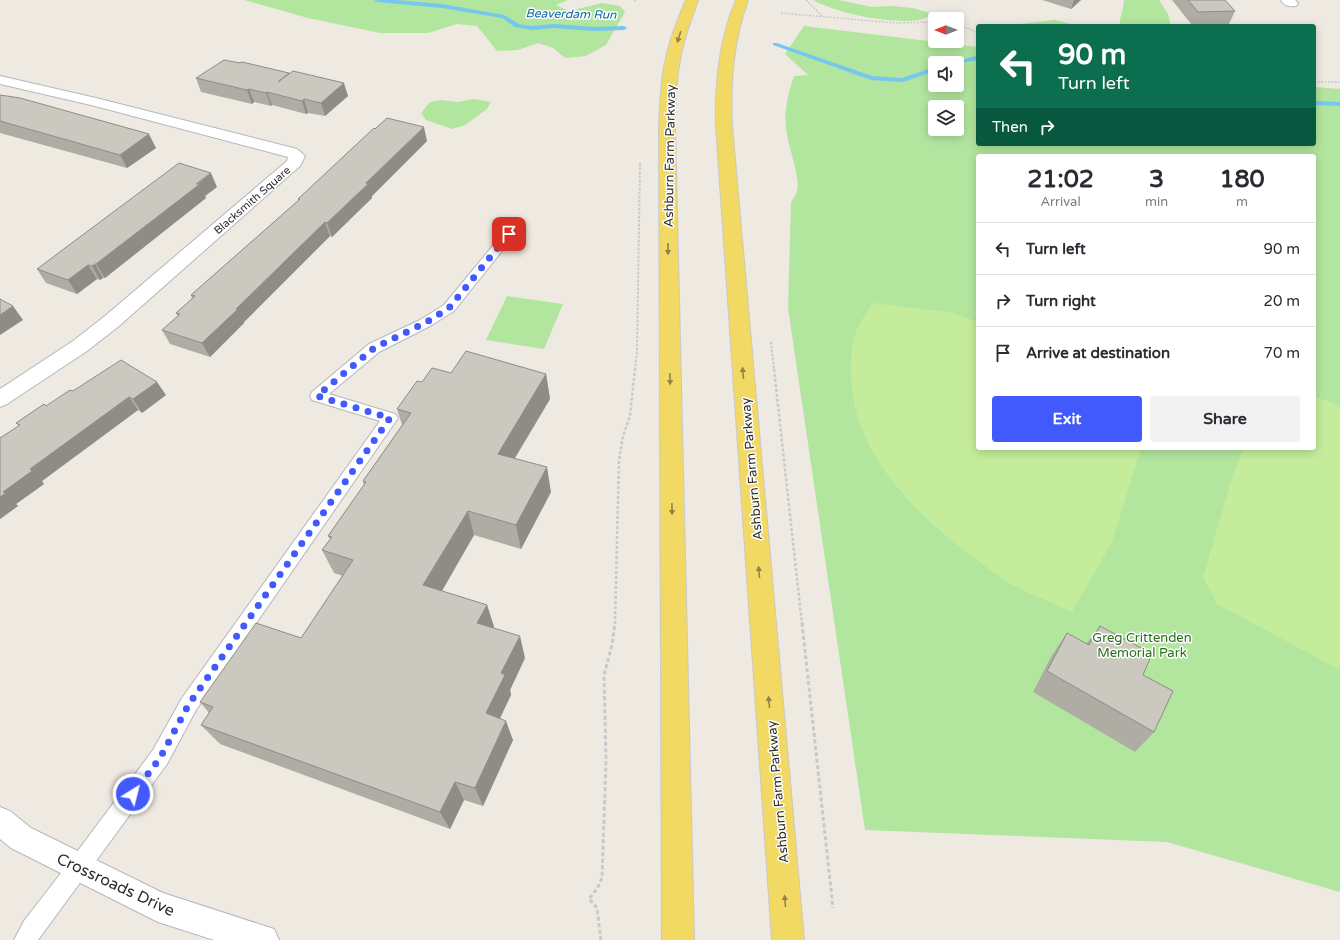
<!DOCTYPE html>
<style>
:root{--surface:#fff;--page:#f2f2f3;--text:#2b2b33;--muted:#7c7c81;--line:#e1e1e2;--accent:#4259fb}
body{margin:0;font-family:"Varela Round",sans-serif;background:var(--page);color:var(--text);height:100vh;display:flex;flex-direction:column;font-size:15px;white-space:nowrap}
*{box-sizing:border-box;margin:0}
p{font-size:13px;color:var(--muted)}
.icon{flex:none;width:22px;height:22px;fill:none;stroke:currentColor;stroke-width:2;stroke-linecap:round;stroke-linejoin:round}
.map{position:relative;flex:1;overflow:hidden}
.sheet{position:absolute;left:976px;top:154px;width:340px;height:296px;display:flex;flex-direction:column;background:var(--surface);border-radius:4px;box-shadow:0 2px 10px #0003}
.sheet>*{flex:none}
.guide{position:absolute;left:976px;top:24px;width:340px;height:122px;border-radius:4px;box-shadow:0 2px 10px #0003;background:#0b6e4f;color:#fff;overflow:hidden}
.needle{width:26px;rotate:270deg}
.tools{position:absolute;left:928px;top:12px;display:grid;gap:8px}
.tools a{display:grid;place-items:center;width:36px;height:36px;border-radius:4px;background:var(--surface);box-shadow:0 2px 10px #0003;font-size:20px}
.pin{position:absolute;display:grid;place-items:center;width:34px;height:34px;color:#fff;margin:-17px;border-radius:8px;box-shadow:0 2px 6px #0006}
.me{position:absolute;width:44px;margin:-22px;rotate:36deg;stroke-linejoin:round;filter:drop-shadow(0 0 3px #0008)}
.turn{display:flex;align-items:center;gap:14px;height:84px;padding:0 16px;font-size:18px}
.turn .icon{width:52px;height:52px;stroke-width:2.5}
.turn b{display:block;font-size:28px;line-height:34px}
.then{display:flex;align-items:center;height:38px;padding:0 16px;background:#0003;gap:8px;font-size:15px}
.eta{display:flex;justify-content:space-evenly;align-items:center;height:68px;text-align:center}
.eta b{font-size:24px;font-weight:700;line-height:28px}
.action{display:flex;gap:8px;margin-top:auto;padding:8px 16px}
.action a{flex:1;height:46px;border-radius:4px;background:var(--accent);color:#fff;font-size:16px;font-weight:700;line-height:46px;text-align:center}
.action a+a{background:var(--page);color:var(--text)}
ul{padding:0;list-style:none}
li{display:flex;align-items:center;gap:12px;height:52px;padding:0 16px;border-top:1px solid var(--line)}
li div{flex:1}
li b{display:block;font-size:15px}
li em{font-style:normal}
.map>svg:first-child{display:block}
.green{fill:#b2e59e;fill-rule:evenodd}
.pitch{fill:#c4ec9a}
.lines{fill:none;stroke-linecap:round;stroke-linejoin:round}
.stream{fill:#75c7f0;fill-rule:evenodd}
.service-casing{stroke:#b4b6c1;stroke-width:2}
.minor-casing{stroke:#b4b6c1;stroke-width:2}
.primary-casing{stroke:#c9c9c9;stroke-width:2}
.path-far3{stroke:#c9c9c9;stroke-width:1.5;stroke-dasharray:2 1.5;stroke-linecap:butt}
.path-far2{stroke:#c9c9c9;stroke-width:2;stroke-dasharray:2.5 1.5;stroke-linecap:butt}
.path-far1{stroke:#c9c9c9;stroke-width:2.5;stroke-dasharray:3 2;stroke-linecap:butt}
.path{stroke:#c9c9c9;stroke-width:3;stroke-dasharray:4 2.5;stroke-linecap:butt}
.service{fill:#fff;fill-rule:evenodd}
.minor{fill:#fff;fill-rule:evenodd}
.primary{fill:#f2d963;fill-rule:evenodd}
.wall{fill:#afaca4}
.shaded-wall{fill:#8e8c86}
.building{fill:#cbc8bf;stroke:#8e8c86}
.oneway{fill:#908448}
.route{stroke:#4259fb;stroke-width:7;stroke-dasharray:0 12.6}
.labels{text-anchor:middle;stroke-width:3;stroke-linejoin:round;paint-order:stroke}
.far-street-label{font-size:11px;fill:#2e2e2e;stroke:#fff}
.far-water-label{font-size:12px;font-style:italic;fill:#0d66a2;stroke:#fff}
.street-label{font-size:13px;fill:#2e2e2e;stroke:#fff}
.park-label{font-size:13px;fill:#276e1b;stroke:#fff}
.near-street-label{font-size:16px;fill:#2e2e2e;stroke:#fff}
</style>
<div class="map">
<svg width="1340" height="940" viewBox="0 0 1340 940">
<rect width="100%" height="100%" fill="#efeae1"/>
<path class="green" d="M244 0H568L556 5 569 11 602 3 620 6 625 12 606 45 586 56 565 58 553 48 538 43 518 50 497 51 477 26 457 24 428 33H380L308 18Z
M813 0H839L872 7 891 6 913 8 934 14C929 16 924 19 919 20 891 24 838 14 813 0Z
M1124 0H1159L1168 14 1171 26H1120C1119 16 1124 9 1124 0Z
M1055 20 1078 26H1004Z
M804 26 978 47V144H1314V87L1340 89V892L1167 842 865 830 788 308 791 202C793 199 796 195 797 191 801 178 787 144 786 128 784 110 788 93 794 76L808 75 785 54ZM935 63H957V85H935ZM935 107H957V129H935ZM978 156H1314V448H978Z
M474 99 491 102 487 109 465 125 452 129 426 120 421 113 430 102 441 100 458 102Z
M507 296 563 304 544 349 486 340Z"/>
<path class="pitch" d="M872 303 954 313 978 322V448H1141L1112 542 1072 612C1050 602 1026 593 1006 581 989 570 973 557 957 545 904 502 850 444 851 371 851 357 852 341 857 329 861 320 868 311 872 303Z
M1314 396 1340 406V670L1217 604 1203 577 1233 474 1244 448H1314Z"/>
<g class="lines">
<path class="stream" d="M374 0H396L442 4 504 15 519 24 532 26 554 24 594 27 624 26 627 28 624 30 594 31 554 28 532 30 515 27 502 18 442 8 377 2Z
M773 43H777L872 76 902 78 935 67V71L903 82 871 80 773 45Z
M978 56V60L957 64V63H952L971 57Z
M1314 101 1340 102V106L1314 105Z"/>
<g class="service-casing">
<path id="service" d="M509 230 513 231 515 234 513 237 454 311 430 326 379 352 329 394 395 414 398 418 196 710 167 764 38 940H14L24 921 71 860 153 750 182 698 380 421 312 400 310 396 312 392 369 344 420 320 444 305 505 231Z"/>
</g>
<g class="minor-casing">
<path id="minor" d="M1281 0H1295L1298 3 1296 6C1289 7 1284 6 1281 0Z
M0 76 96 98 297 149 305 156 300 166 119 326 87 351 7 404 0 407V389L73 341 105 316 287 161 288 157 91 105 0 84Z
M0 807 10 811 31 828 163 893 274 929 279 940H214L158 922 11 848 0 839Z"/>
</g>
<g class="primary-casing">
<path id="primary" d="M686 0H698C692 17 686 33 682 50 676 75 675 102 675 128L694 940H662L659 128C660 102 661 75 668 50 672 33 679 17 686 0Z
M736 0H748C733 42 730 82 732 126L804 940H772L716 126C715 82 719 41 736 0Z"/>
</g>
<path class="path-far3" d="M634 0 637 1
M806 0 822 16
M781 13 895 23 935 22
M957 25 970 29 978 34
M1314 82H1340
M640 165V162"/>
<path class="path-far2" d="M771 342 774 370
M635 370 637 352 640 164"/>
<path class="path-far1" d="M774 369 802 624
M615 624 619 460 623 436 630 416 635 369"/>
<path class="path" d="M802 623 833 908
M601 940 597 908 589 899 597 889 602 878 606 760 604 675 612 645 615 623"/>
<use href="#service" class="service"/>
<use href="#minor" class="minor"/>
<use href="#primary" class="primary"/>
</g>
<path class="wall" d="M1042 0H1081L1071 9Z
M1172 0H1225L1235 11 1229 24 1192 25Z
M240 63 289 73 290 74 348 96 325 116 308 113 306 114 272 105 271 106 254 102 252 104 201 92 196 78Z
M0 95 156 148 127 168 0 133Z
M427 141 372 196V198L332 237 330 236 244 322V323L210 357 170 344 162 330 178 316 176 313 192 299 191 295 299 200 298 199Z
M217 187 205 196 206 198 105 278H103L100 280 97 279 77 294 46 283 37 269Z
M451 373 546 374 550 399 515 458 551 492 521 549 474 535 442 591 487 605 494 627 493 628 525 658 510 690 511 695 500 718 513 740 483 806 464 800 450 829 220 744 201 725 209 713 200 702 301 638 343 576 334 573 322 550 330 539 328 536 364 485 363 481 402 425 397 409 422 382Z
M73 391 166 395 142 413 138 410 42 481 44 484 16 504 18 506 0 519V438L19 426 16 423Z
M1100 626 1143 675 1154 732 1135 752 1033 692 1052 655 1067 633 1086 644Z"/>
<path class="shaded-wall" d="M1074 0H1081L1071 9Z
M344 83 348 96 325 116 321 103Z
M249 89 254 102 252 104 247 90Z
M267 92 272 105 271 106 266 93Z
M304 99 308 113 306 114 302 101Z
M424 127 427 141 372 196V198L332 237 327 223 366 183Z
M149 134 156 148 127 168 120 155Z
M211 173 217 187 205 196 206 198 105 278 96 264Z
M325 222 330 236 244 322V323L210 357 202 343 236 309Z
M95 264 103 278 100 280 92 266Z
M88 265 97 279 77 294 68 280Z
M13 306 23 320 0 335V315Z
M546 374 550 399 503 478 498 454Z
M157 382 166 395 142 413 133 399Z
M129 397 138 410 42 481 44 484 16 504 18 506 0 519V497L3 492 30 469Z
M547 467 551 492 521 549 516 525Z
M468 511 474 535 432 608 423 585Z
M487 605 494 627 484 645 477 623Z
M520 636 525 658 510 690 511 695 493 733 486 713 501 673Z
M506 721 513 740 483 806 475 788Z
M455 782 464 800 450 829 440 812Z"/>
<path class="building" d="M1188 0H1225L1235 11 1198 12Z
M224 60 240 63 242 62 289 73 278 82 293 71 344 83 321 103 304 99 302 101 267 92 266 93 249 89 247 90 196 78Z
M0 95 20 98 149 134 120 155 0 121Z
M387 118 424 127 366 183 368 184 327 223 325 222 236 309H238L202 343 162 330 180 314 176 313 195 296 191 295 300 199H298L374 128 375 129Z
M179 163 211 173 196 184H200L96 264H95L92 266 88 265 68 280 37 269Z
M0 299 13 306 0 315Z
M466 351 546 374 498 454 547 467 516 525 468 511 423 585 487 605 477 623 520 636 501 673 505 675 486 713 506 721 475 788 455 782 440 812 201 725 213 707 200 702 256 623 301 638 353 560 322 550 332 537 328 536 366 482 363 481 411 413 397 409 417 381 422 382 432 368 451 373Z
M121 360 157 382 133 399 129 397 30 469 32 471 3 492 6 493 0 497V438L20 425 16 423 44 404 46 406 70 390 73 391Z
M1100 626 1152 654 1143 675 1173 691 1154 732 1047 671 1067 633 1089 645Z"/>
<defs><path id="oneway-solid" d="M-6-.8H1V-3.2L6.5 0L1 3.2V.8H-6Z"/></defs>
<g class="oneway">
<use href="#oneway-solid" transform="translate(679 37) rotate(108)"/>
<use href="#oneway-solid" transform="translate(668 249) rotate(89)"/>
<use href="#oneway-solid" transform="translate(743 373) rotate(-95)"/>
<use href="#oneway-solid" transform="translate(670 379) rotate(89)"/>
<use href="#oneway-solid" transform="translate(672 509) rotate(89)"/>
<use href="#oneway-solid" transform="translate(759 572) rotate(-95)"/>
<use href="#oneway-solid" transform="translate(769 702) rotate(-95)"/>
<use href="#oneway-solid" transform="translate(785 901) rotate(-95)"/>
</g>
<g class="lines">
<path class="route" d="M133 794 160 758 189 704 390 418 317 396 374 348 425 323 449 308 509 234"/>
</g>
<g class="labels">
<g class="far-street-label">
<text transform="translate(252 200) rotate(-41)" y="4">Blacksmith Square</text>
</g>
<g class="far-water-label">
<text transform="translate(571 14) rotate(1)" y="4">Beaverdam Run</text>
</g>
<g class="street-label">
<text transform="translate(669 156) rotate(-89)" y="5">Ashburn Farm Parkway</text>
<text transform="translate(751 469) rotate(-95)" y="5">Ashburn Farm Parkway</text>
<text transform="translate(777 792) rotate(-95)" y="5">Ashburn Farm Parkway</text>
</g>
<g class="park-label">
<text x="1142" y="642">Greg Crittenden<tspan x="1142" dy="15">Memorial Park</tspan></text>
</g>
<g class="near-street-label">
<text transform="translate(116 884) rotate(25)" y="6">Crossroads Drive</text>
</g>
</g>
</svg>
<div class="tools">
<a><svg class="needle" viewBox="-14 -14 28 28"><path d="M0-13l5 13h-10z" fill="#e53935"/><path d="M0 13l5-13h-10z" fill="#7c7c81"/></svg></a>
<a><svg class="icon" aria-label="sound" viewBox="0 0 24 24"><path d="M4 9h4l5-4v14l-5-4H4zM17 9q2 3 0 6"/></svg></a>
<a><svg class="icon" aria-label="layers" viewBox="0 0 24 24"><path d="M12 4l9 5-9 5-9-5zM3 14l9 5 9-5"/></svg></a>
</div>
<div class="pin" style="left:509px;top:234px;background:#d93025"><svg class="icon" aria-label="arrive" viewBox="0 0 24 24"><path d="M6 21V4h12l-3 4 3 4H6"/></svg></div>
<svg class="me" style="left:133px;top:794px" viewBox="-20 -20 40 40"><circle r="17" fill="#4259fb" stroke="#fff" stroke-width="3"/><path d="M0-11L8 9 0 5-8 9z" fill="#fff"/></svg>
<div class="guide">
<div class="turn"><svg class="icon" aria-label="left" viewBox="0 0 24 24"><path d="M17 20v-9H6M10 6l-5 5 5 5"/></svg><div><b>90 m</b>Turn left</div></div>
<div class="then">Then<svg class="icon" aria-label="right" viewBox="0 0 24 24"><path d="M7 20v-9h11M14 6l5 5-5 5"/></svg></div>
</div>
<section class="sheet">
<div class="eta">
<div><b>21:02</b><p>Arrival</p></div>
<div><b>3</b><p>min</p></div>
<div><b>180</b><p>m</p></div>
</div>
<ul>
<li><svg class="icon" aria-label="left" viewBox="0 0 24 24"><path d="M17 20v-9H6M10 6l-5 5 5 5"/></svg><div><b>Turn left</b></div><em>90 m</em></li>
<li><svg class="icon" aria-label="right" viewBox="0 0 24 24"><path d="M7 20v-9h11M14 6l5 5-5 5"/></svg><div><b>Turn right</b></div><em>20 m</em></li>
<li><svg class="icon" aria-label="arrive" viewBox="0 0 24 24"><path d="M6 21V4h12l-3 4 3 4H6"/></svg><div><b>Arrive at destination</b></div><em>70 m</em></li>
</ul>
<div class="action"><a>Exit</a><a>Share</a></div>
</section>
</div>
